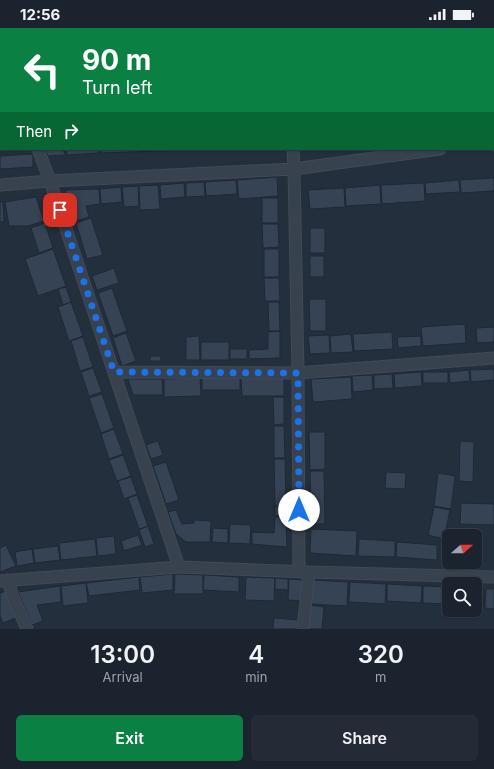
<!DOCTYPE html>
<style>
:root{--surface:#1b232e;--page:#242b36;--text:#f1f3f6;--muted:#a0a4aa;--line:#39404a;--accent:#0b8043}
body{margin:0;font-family:Inter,sans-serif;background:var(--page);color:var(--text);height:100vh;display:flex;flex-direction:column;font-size:15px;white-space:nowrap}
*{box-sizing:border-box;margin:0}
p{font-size:13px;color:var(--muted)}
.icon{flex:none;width:22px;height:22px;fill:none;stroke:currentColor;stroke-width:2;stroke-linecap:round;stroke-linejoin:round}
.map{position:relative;height:601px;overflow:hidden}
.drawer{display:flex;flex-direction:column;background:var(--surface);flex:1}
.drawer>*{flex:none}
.guide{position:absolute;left:0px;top:0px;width:494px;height:122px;box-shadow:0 1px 3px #0004,0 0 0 1px var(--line);background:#0b8043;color:#fff;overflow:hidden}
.needle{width:26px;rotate:69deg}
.buttons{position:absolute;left:442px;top:501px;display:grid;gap:8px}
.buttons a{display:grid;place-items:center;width:40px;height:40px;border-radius:6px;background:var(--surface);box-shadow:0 1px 3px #0004,0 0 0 1px var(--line);font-size:20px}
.pin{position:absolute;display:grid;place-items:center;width:34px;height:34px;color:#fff;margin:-17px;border-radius:8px;box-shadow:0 2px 6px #0006}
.me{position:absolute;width:44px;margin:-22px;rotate:0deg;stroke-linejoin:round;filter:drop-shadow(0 0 3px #0008)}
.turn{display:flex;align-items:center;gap:14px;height:84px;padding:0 16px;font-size:18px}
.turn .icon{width:52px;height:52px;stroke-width:2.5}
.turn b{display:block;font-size:28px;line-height:34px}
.then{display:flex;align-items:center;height:38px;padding:0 16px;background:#0003;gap:8px;font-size:15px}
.eta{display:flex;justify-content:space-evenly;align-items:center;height:68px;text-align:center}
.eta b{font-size:24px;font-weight:600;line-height:28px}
.cta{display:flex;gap:8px;margin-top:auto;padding:8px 16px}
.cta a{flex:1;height:46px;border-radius:6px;background:var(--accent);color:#fff;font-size:16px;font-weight:600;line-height:46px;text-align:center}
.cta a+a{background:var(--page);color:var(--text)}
.status{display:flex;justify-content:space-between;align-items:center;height:28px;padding:0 20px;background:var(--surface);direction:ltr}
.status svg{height:11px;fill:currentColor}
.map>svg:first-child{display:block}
.building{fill:#364354;stroke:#1f2835}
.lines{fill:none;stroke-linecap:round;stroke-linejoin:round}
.minor-casing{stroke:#414a57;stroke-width:13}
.minor{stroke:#38414e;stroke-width:11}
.route{stroke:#1a73e8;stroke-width:7;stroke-dasharray:0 12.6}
</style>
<div class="status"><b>12:56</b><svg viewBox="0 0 49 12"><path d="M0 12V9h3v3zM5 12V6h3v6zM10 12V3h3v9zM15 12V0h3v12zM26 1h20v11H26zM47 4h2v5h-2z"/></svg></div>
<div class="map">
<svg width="494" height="601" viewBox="0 0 494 601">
<rect width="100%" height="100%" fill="#242f3e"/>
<path class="building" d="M0 0H5V1H1V17L0 16Z
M493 71H494V87H493Z
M45 121H63L65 127 48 128Z
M66 121H99V125L67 127Z
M100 121H130V124L100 125Z
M132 121H158V123L132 124Z
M160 121H174V122L160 123Z
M175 121H197L175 122Z
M33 126V139L0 141V128Z
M277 149 278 168 239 171 237 152Z
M494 150V163L461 165 460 152Z
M236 152 237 166 206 168 205 154Z
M459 152 460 164 426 166 425 155Z
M204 154 205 168 186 169V155Z
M184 155 185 169 161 171 160 157Z
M424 155 425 173 382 176 381 157Z
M158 157 160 181 140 182 139 158Z
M380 157 381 176 346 178 345 160Z
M138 158 139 178 124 179 122 159Z
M121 159 122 174 101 176 100 161Z
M344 160 345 179 310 181 308 162Z
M99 161 100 176 86 178 89 189 75 193 65 162Z
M36 169 44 193 28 198H9L5 174Z
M262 170H278V195H262Z
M0 174H3L4 194H0Z
M91 190 103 227 87 231 76 195Z
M45 195 53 220 39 225 31 200Z
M262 196H278L279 219 263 220Z
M310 200H325V225H310Z
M53 221 66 258 38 268 25 231Z
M264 221H279V249H264Z
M310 228H324V249H310Z
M114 240 119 255 97 262 92 248Z
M264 250H279L280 273H265Z
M66 259 71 274 63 277 58 261Z
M112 260 127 303 113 308 98 265Z
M309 271H326V303H310Z
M71 274 83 308 69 313 58 279Z
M268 274H279L280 303H269Z
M465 296 466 315 423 318 421 299Z
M494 299V314L477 315 476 300Z
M280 303V330L249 331V322L268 321V304Z
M392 304 393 321 354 323 353 306Z
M126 305 136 333 122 338 113 310Z
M351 306 353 324 331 325 330 308Z
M329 307 330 325 310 326 308 308Z
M199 308 200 332H186V309Z
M421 308V318L398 320 397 309Z
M83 309 93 339 80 343 71 313Z
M201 314H229V332H201Z
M230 321H247V331H230Z
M150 328H161V333H150Z
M93 340 102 364 89 368 81 344Z
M494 341V352L471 354 470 342Z
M469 342 470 353 450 355 449 344Z
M421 344 422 358 395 360 394 346Z
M423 344H448V355H423Z
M392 346 393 360 374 361V347Z
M372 347 373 362 353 364 352 348Z
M284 348V368H242L241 349Z
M351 349 352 371 313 374 311 351Z
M200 350 201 368 164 369V351Z
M202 350H240V362H202Z
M128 351H162L163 367H133Z
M102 366 114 400 101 405 89 370Z
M273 369H284V396L274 397Z
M274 398H284L285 430H274Z
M114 401 123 426 109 431 101 406Z
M309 404H325V441L310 442Z
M158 413 163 427 151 431 146 417Z
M460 413 474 414 473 454 459 453Z
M123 427 131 448 117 453 109 432Z
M274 431H285L286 478H275Z
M166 434 179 472 166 476 153 438Z
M310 443H324L325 496H311Z
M386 444 406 445 405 461 385 460Z
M438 445 455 448 451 481 434 478Z
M131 449 137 466 124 471 118 453Z
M137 467 148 498 139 501 128 470Z
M461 475 494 476V497L460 496Z
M275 478H286V488H275Z
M434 479 450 482 444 511 428 507Z
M176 482 182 496 194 495V492L211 493 210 514H186L176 506 168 484Z
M275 489H286L287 519 252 516V504L274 505Z
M230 496 251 497 250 516 229 515Z
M148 498 154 516 145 519 139 502Z
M213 500 228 501V515L212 514Z
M311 501 357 503 356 528 310 525Z
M138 507 142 517 124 523 121 513Z
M114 508 116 526 98 528 96 510Z
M95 511 97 528 61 532 59 515Z
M359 511 395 513V529L358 528Z
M397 514 437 517V532L396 529Z
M6 517 16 538 0 544V520Z
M58 518 60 532 35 535 33 521Z
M32 521 34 535 17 538 15 524Z
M173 546V562L142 565 140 549Z
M175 546 203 547V566H174Z
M204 547 239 549V564L203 562Z
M139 549 140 562 89 568 86 555Z
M246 549 275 550 274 573 245 572Z
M275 550 288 551V562L275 561Z
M289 551 304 552 303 573 288 572Z
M311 552 348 554 347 578 310 576Z
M350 554 386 556 385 576 349 574Z
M86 555 88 575 63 578 61 558Z
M387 556 422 558 421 575 387 573Z
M60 558 61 574 37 577 43 593 32 597 18 564Z
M423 558 449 559V576L423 575Z
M475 560 484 561 483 579H475Z
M486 561H494V581L485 580Z
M6 563 16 590 3 595 0 588V565Z
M310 577 324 579 322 601H307Z
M274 590 298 592 297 601H273Z"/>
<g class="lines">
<g class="minor-casing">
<path id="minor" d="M284 0V1
M16 1V0
M493 117H494
M38 121 50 153 179 539
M293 121 294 141 298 345 299 544
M0 157 50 153 294 141 440 121
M114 344 298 345 494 330
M8 552 13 569 27 601
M0 553 179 539 309 544 494 549
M303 601 309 544"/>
</g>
<use href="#minor" class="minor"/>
</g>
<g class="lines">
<path class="route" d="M60 182 114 344 298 345 299 482"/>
</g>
</svg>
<div class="buttons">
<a><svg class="needle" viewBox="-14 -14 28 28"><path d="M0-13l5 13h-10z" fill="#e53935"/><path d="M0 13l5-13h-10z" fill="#a0a4aa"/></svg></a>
<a><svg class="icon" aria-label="search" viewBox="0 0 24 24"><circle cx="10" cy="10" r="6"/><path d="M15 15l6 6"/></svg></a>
</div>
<div class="pin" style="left:60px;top:182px;background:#d93025"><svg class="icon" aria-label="arrive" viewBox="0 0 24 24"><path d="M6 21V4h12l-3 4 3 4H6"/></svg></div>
<svg class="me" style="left:299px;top:482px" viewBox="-20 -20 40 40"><circle r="19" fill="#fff"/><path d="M0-13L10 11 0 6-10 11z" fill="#1a73e8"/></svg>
<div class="guide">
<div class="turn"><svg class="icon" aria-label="left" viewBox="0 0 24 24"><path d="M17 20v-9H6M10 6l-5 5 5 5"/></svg><div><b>90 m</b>Turn left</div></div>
<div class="then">Then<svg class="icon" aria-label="right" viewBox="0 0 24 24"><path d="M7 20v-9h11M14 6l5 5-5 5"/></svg></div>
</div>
</div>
<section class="drawer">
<div class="eta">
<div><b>13:00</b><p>Arrival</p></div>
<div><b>4</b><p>min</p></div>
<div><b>320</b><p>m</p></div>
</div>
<div class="cta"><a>Exit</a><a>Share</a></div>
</section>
